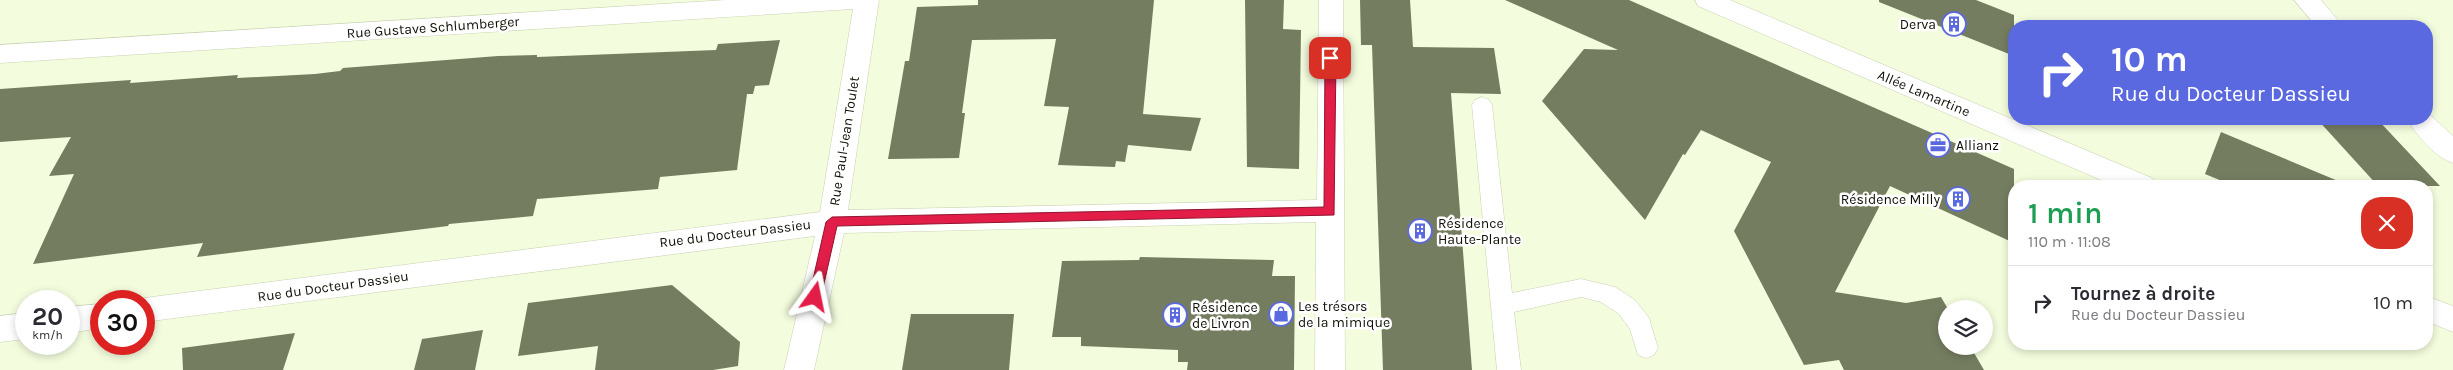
<!DOCTYPE html>
<html lang="fr">
<meta charset="utf-8">
<style>
:root{--surface:#fff;--page:#f7f7f7;--text:#2b2b33;--muted:#7c7c81;--line:#e1e1e2}
body{margin:0;font-family:Karla,sans-serif;background:var(--page);color:var(--text);height:100vh;display:flex;flex-direction:column;font-size:19px;white-space:nowrap}
*{box-sizing:border-box;margin:0}
p{font-size:16px;color:var(--muted)}
.icon{flex:none;width:28px;height:28px;fill:none;stroke:currentColor;stroke-width:2;stroke-linecap:round;stroke-linejoin:round}
.map{position:relative;flex:1;overflow:hidden}
.sheet{position:absolute;left:2008px;top:180px;width:425px;height:170px;display:flex;flex-direction:column;background:var(--surface);border-radius:20px;box-shadow:0 2px 8px #0003}
.sheet>*{flex:none}
.banner{position:absolute;left:2008px;top:20px;width:425px;height:105px;border-radius:20px;box-shadow:0 2px 8px #0003;background:#5a69e0;color:#fff;overflow:hidden}
.buttons{position:absolute;left:1938px;top:300px;display:grid;gap:10px}
.buttons a{display:grid;place-items:center;width:55px;height:55px;border-radius:50%;background:var(--surface);box-shadow:0 2px 8px #0003;font-size:25px}
.speed{position:absolute;left:15px;top:290px;display:flex;gap:10px;font-size:25px;font-weight:700;text-align:center}
.speed>*{display:grid;place-content:center;width:65px;height:65px;border-radius:50%;background:var(--surface);box-shadow:0 2px 8px #0003;line-height:1}
.speed small{font-size:12px;font-weight:400}
.speed .limit{border:8px solid #d22;background:#fff;color:#111}
.pin{position:absolute;display:grid;place-items:center;width:42px;height:42px;color:#fff;margin:-21px;border-radius:10px;box-shadow:0 2px 8px #0006}
.me{position:absolute;width:55px;margin:-28px;rotate:12deg;stroke-linejoin:round;filter:drop-shadow(0 0 4px #0008)}
.turn{display:flex;align-items:center;gap:18px;height:105px;padding:0 20px;font-size:22px}
.turn .icon{width:65px;height:65px;stroke-width:2.5}
.turn b{display:block;font-size:35px;line-height:42px}
.round{display:grid;place-items:center;flex:none;width:52px;height:52px;border-radius:20px;background:var(--page)}
.head{display:flex;align-items:center;justify-content:space-between;height:85px;padding:0 20px}
h1{font-size:30px;font-weight:600;line-height:38px;color:#1e9e55}
ul{padding:0;list-style:none}
li{display:flex;align-items:center;gap:15px;height:75px;padding:0 20px;border-top:1px solid var(--line)}
li div{flex:1}
li b{display:block;font-size:19px}
li em{font-style:normal}
.map>svg:first-child{display:block}
.building{fill:#757d61}
.lines{fill:none;stroke-linecap:round;stroke-linejoin:round}
.lane-casing{stroke:#c8d1b3;stroke-width:1}
.street-casing{stroke:#c8d1b3;stroke-width:1}
.lane{fill:#fff;fill-rule:evenodd}
.street{fill:#fff;fill-rule:evenodd}
.route{fill:#e11d48;stroke:#92132f}
.labels{text-anchor:middle;stroke-width:5;stroke-linejoin:round;paint-order:stroke}
.poi-label{font-size:14px;fill:#0f1107;stroke:#fff;text-anchor:start}
.street-label{font-size:14px;fill:#0f1107;stroke:#fff}
</style>
<div class="map">
<svg width="2453" height="370" viewBox="0 0 2453 370">
<rect width="100%" height="100%" fill="#f3fcdd"/>
<path class="building" d="M978 0H1154L1143 114 1201 118 1191 151 1128 145 1125 162 1116 161 1115 167 1058 165 1069 107 1044 106 1056 39 972 40 962 113H965L959 158 888 159 905 61H909L917 7 978 5Z
M1245 0H1284L1283 29 1301 30 1299 169 1247 167Z
M1360 0H1410L1413 47 1494 48 1501 94 1451 93 1472 370H1383L1372 45H1361Z
M1505 0H1629L2014 169V243L1890 186 1835 292 1906 303 1941 297 1948 309H1946V346H1970L1984 370H1844L1839 360 1804 365 1734 231 1771 162 1701 130 1685 155 1683 154 1645 220 1542 101 1584 49 1618 50Z
M1879 0H1976L2014 15V56L1879 2Z
M780 40 769 85 755 86 753 94H747L737 170 660 177 658 189 537 199 533 216 449 224 448 226 197 257 203 243 33 264 74 174 49 176 71 137 0 142V89L131 80 130 83 238 75 237 78 315 74 340 71 343 68 498 56 537 55V57L716 50 718 44Z
M2317 119H2377L2440 186H2378Z
M2221 132 2350 186H2234L2205 174Z
M1140 257 1274 260 1272 276H1295L1294 370H1187L1188 362H1178V350L1081 346V337H1052L1062 261 1139 260Z
M672 285 740 342 738 366 713 370H595L598 346 518 356 528 303Z
M911 314H1014L1009 370H902Z
M483 330 475 370H414L422 339Z
M295 333 283 370H183L182 348Z"/>
<g class="lines">
<g class="lane-casing">
<path id="lane" d="M1482 97 1489 100 1492 105 1512 293 1581 279 1615 287 1635 300 1649 318 1658 348 1654 355 1646 358 1638 355 1630 329 1619 314 1601 302 1581 297 1514 312 1521 370H1497L1472 105 1475 100Z"/>
</g>
<g class="street-casing">
<path id="street" d="M726 0H879L848 210 1317 200 1319 0H1343L1345 370H1315L1316 222 844 233 814 370H784L815 236 144 322V301H134L144 298 820 212 853 9 0 63V45Z
M1695 0H1730L2152 178 2156 186H2115L1698 6Z
M2294 0H2321L2343 26H2316Z
M2426 111 2453 136V163C2436 158 2416 135 2407 119H2426Z
M2426 296 2453 306V332L2426 321Z
M101 304V328L69 333V307Z
M26 313V339L0 342V316Z"/>
</g>
<use href="#lane" class="lane"/>
<use href="#street" class="street"/>
</g>
<path class="route" d="M1330 54 1336 58 1334 215 837 226 821 297 815 302 809 297 826 222 832 217 1324 207 1325 58Z"/>
<defs>
<g id="building-ring" transform="scale(1.25)"><circle r="9.5" fill="#fff" stroke="#5a69e0" stroke-width="1.5"/><path d="M-4-6H4V6H1V3H-1V6H-4ZM-2.5-4.3h1.7v1.8h-1.7ZM.8-4.3h1.7v1.8H.8ZM-2.5-1h1.7V.8h-1.7ZM.8-1h1.7V.8H.8Z" fill="#5a69e0"/></g>
<g id="office-ring" transform="scale(1.25)"><circle r="9.5" fill="#fff" stroke="#5a69e0" stroke-width="1.5"/><path d="M-6-3h4V-5.5h4V-3h4V5H-6ZM-1-4.5V-3h2v-1.5ZM-6 0V1H6V0Z" fill="#5a69e0"/></g>
<g id="shop-ring" transform="scale(1.25)"><circle r="9.5" fill="#fff" stroke="#5a69e0" stroke-width="1.5"/><path d="M-5-2.5h2.3a2.7 3.5 0 0 1 5.4 0H5L5.5 6h-11ZM-1.5-2.5h3a1.5 2.3 0 0 0-3 0Z" fill="#5a69e0"/></g>
</defs>
<g fill-rule="evenodd">
<use href="#building-ring" x="1954" y="24"/>
<use href="#office-ring" x="1938" y="145"/>
<use href="#building-ring" x="1958" y="199"/>
<use href="#building-ring" x="1420" y="231"/>
<use href="#shop-ring" x="1281" y="314"/>
<use href="#building-ring" x="1175" y="315"/>
</g>
<g class="labels">
<g class="poi-label">
<text x="1936" y="29" text-anchor="end">Derva</text>
<text x="1956" y="150">Allianz</text>
<text x="1940" y="204" text-anchor="end">Résidence Milly</text>
<text x="1438" y="228">Résidence<tspan x="1438" dy="16">Haute-Plante</tspan></text>
<text x="1298" y="311">Les trésors<tspan x="1298" dy="16">de la mimique</tspan></text>
<text x="1192" y="312">Résidence<tspan x="1192" dy="16">de Livron</tspan></text>
</g>
<g class="street-label">
<text transform="translate(433 27) rotate(-4)" y="5">Rue Gustave Schlumberger</text>
<text transform="translate(1924 93) rotate(23)" y="5">Allée Lamartine</text>
<text transform="translate(844 141) rotate(-81)" y="5">Rue Paul-Jean Toulet</text>
<text transform="translate(735 233) rotate(-7)" y="5">Rue du Docteur Dassieu</text>
<text transform="translate(333 286) rotate(-8)" y="5">Rue du Docteur Dassieu</text>
</g>
</g>
</svg>
<div class="buttons">
<a><svg class="icon" aria-label="layers" viewBox="0 0 24 24"><path d="M12 4l9 5-9 5-9-5zM3 14l9 5 9-5"/></svg></a>
</div>
<div class="speed"><div>20<small>km/h</small></div><div class="limit">30</div></div>
<div class="pin" style="left:1330px;top:58px;background:#d93025"><svg class="icon" aria-label="arrive" viewBox="0 0 24 24"><path d="M6 21V4h12l-3 4 3 4H6"/></svg></div>
<svg class="me" style="left:815px;top:297px" viewBox="-20 -20 40 40"><path d="M0-17L14 15 0 8-14 15z" fill="#e11d48" stroke="#fff" stroke-width="4"/></svg>
<div class="banner">
<div class="turn"><svg class="icon" aria-label="right" viewBox="0 0 24 24"><path d="M7 20v-9h11M14 6l5 5-5 5"/></svg><div><b>10 m</b>Rue du Docteur Dassieu</div></div>
</div>
<section class="sheet">
<div class="head"><div><h1>1 min</h1><p>110 m · 11:08</p></div><a class="round" style="background:#d93025;color:#fff"><svg class="icon" aria-label="close" viewBox="0 0 24 24"><path d="M6 6l12 12M18 6L6 18"/></svg></a></div>
<ul>
<li><svg class="icon" aria-label="right" viewBox="0 0 24 24"><path d="M7 20v-9h11M14 6l5 5-5 5"/></svg><div><b>Tournez à droite</b><p>Rue du Docteur Dassieu</p></div><em>10 m</em></li>
</ul>
</section>
</div>
